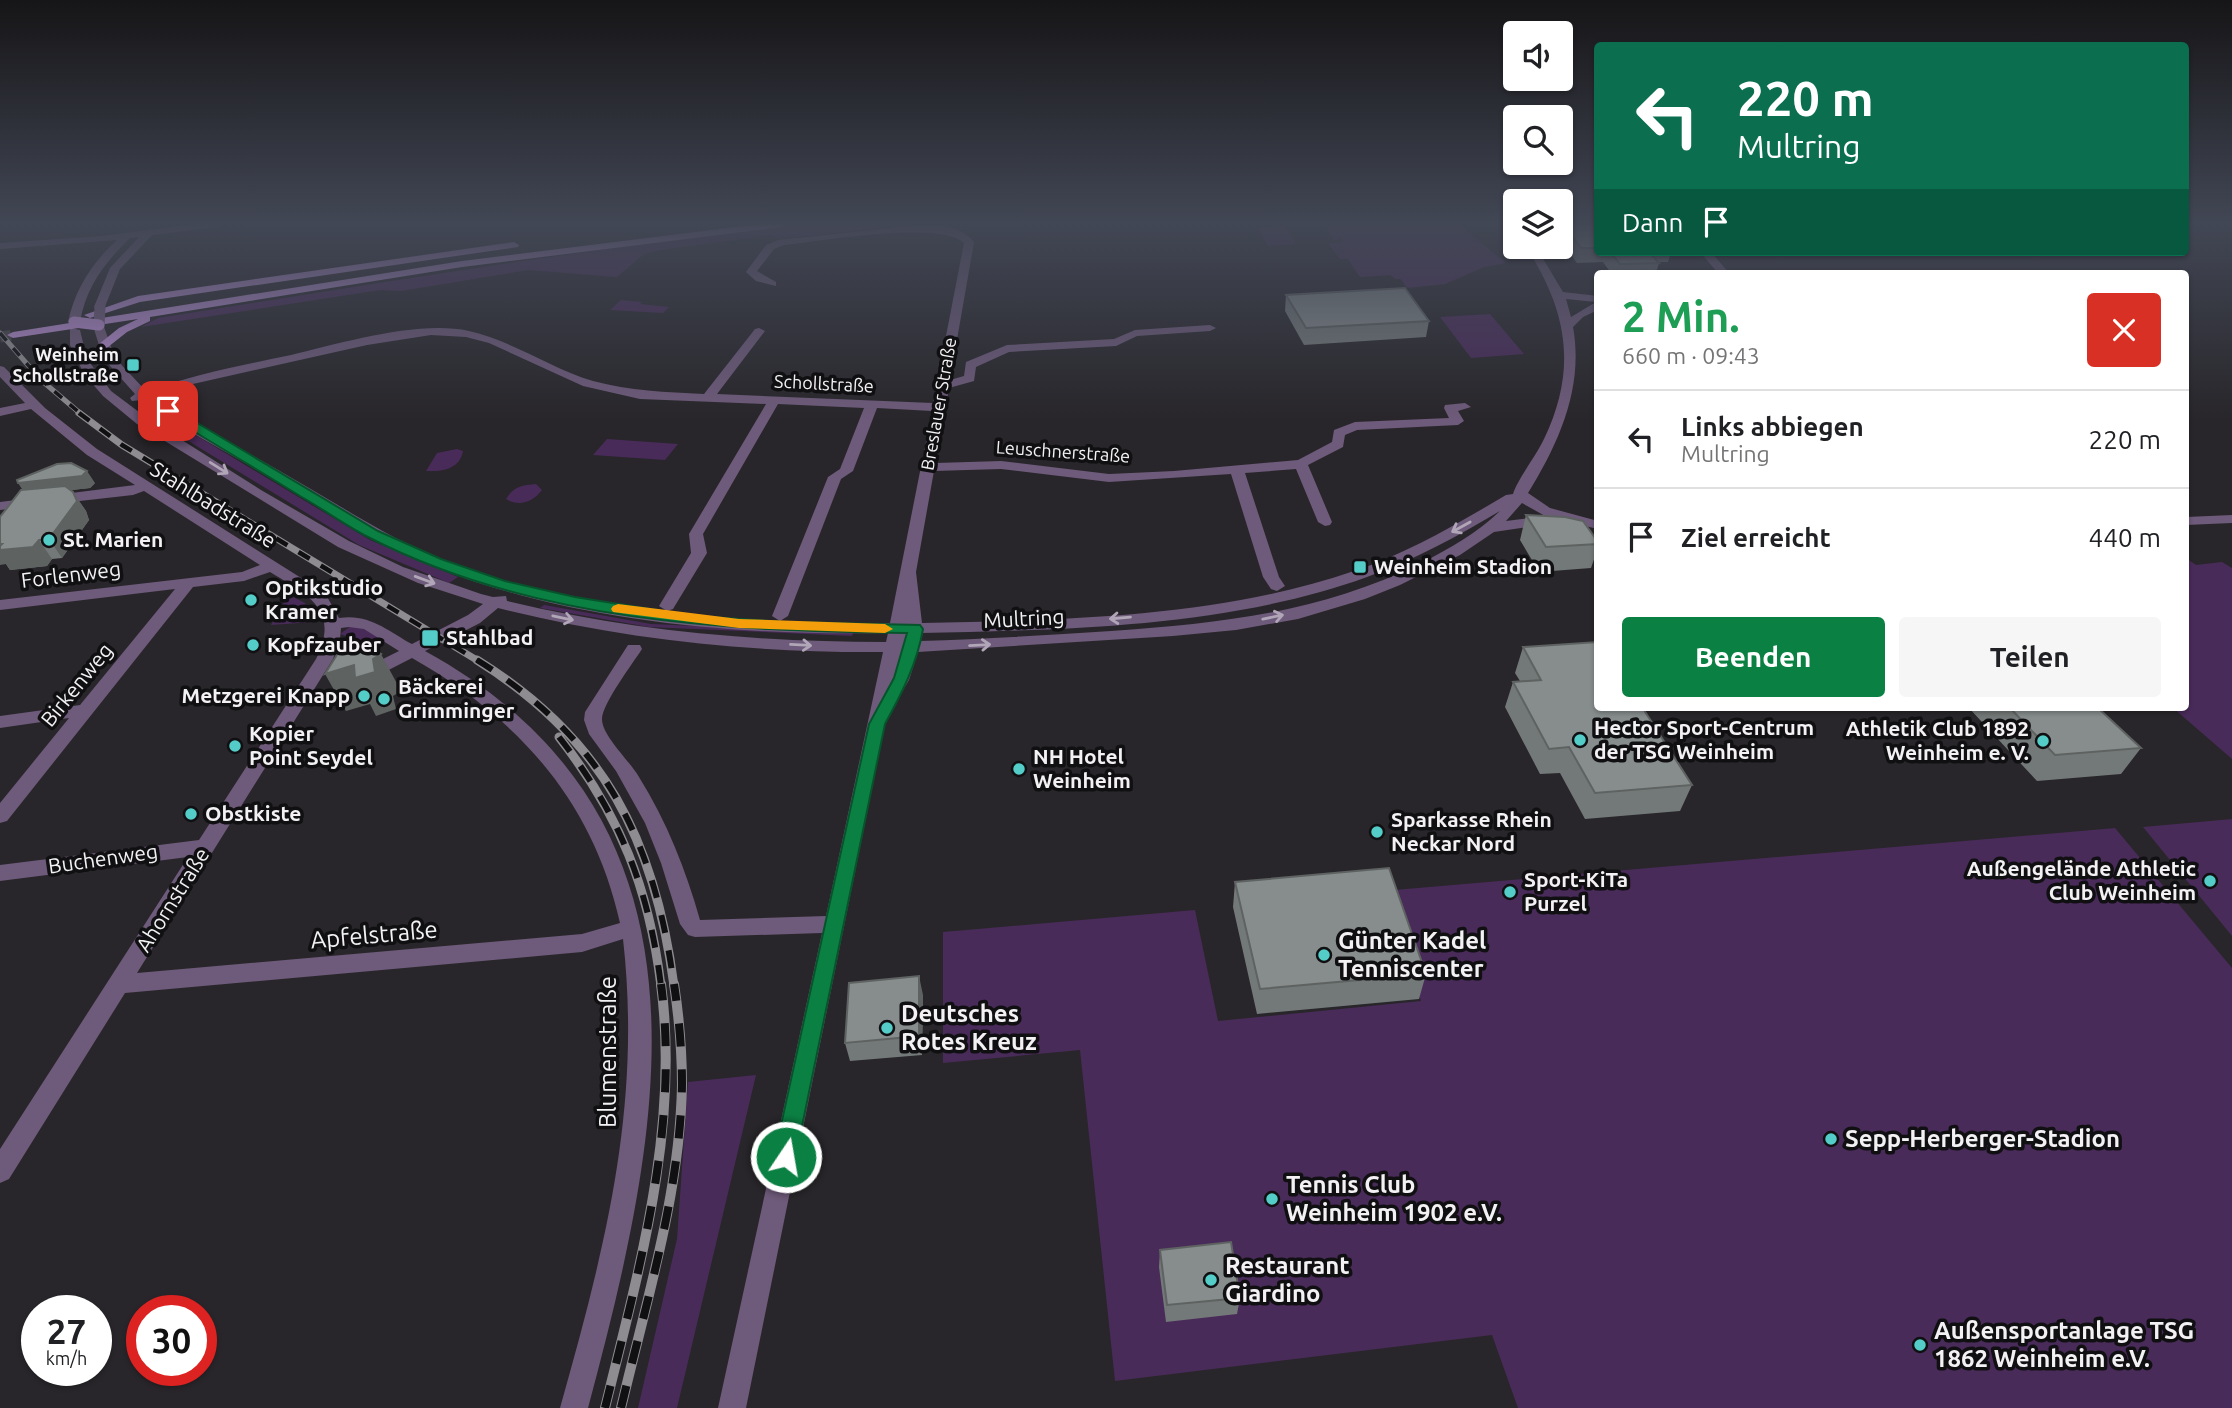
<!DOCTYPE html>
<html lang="de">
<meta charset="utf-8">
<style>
:root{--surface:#fff;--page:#f6f6f6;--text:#202124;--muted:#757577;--line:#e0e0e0;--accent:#0b8043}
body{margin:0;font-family:Ubuntu,sans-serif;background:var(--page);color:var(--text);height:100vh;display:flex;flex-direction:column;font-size:26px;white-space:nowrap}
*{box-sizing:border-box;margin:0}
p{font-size:23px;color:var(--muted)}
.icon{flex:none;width:38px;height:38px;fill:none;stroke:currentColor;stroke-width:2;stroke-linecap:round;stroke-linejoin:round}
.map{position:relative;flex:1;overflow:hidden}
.panel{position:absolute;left:1594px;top:270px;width:595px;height:441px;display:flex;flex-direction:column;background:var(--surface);border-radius:7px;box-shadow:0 2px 5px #0004}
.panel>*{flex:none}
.top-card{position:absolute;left:1594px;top:42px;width:595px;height:214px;border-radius:7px;box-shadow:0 2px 5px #0004;background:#0b6e4f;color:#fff;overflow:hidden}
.buttons{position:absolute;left:1503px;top:21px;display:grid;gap:14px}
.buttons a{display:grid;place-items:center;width:70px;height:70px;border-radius:7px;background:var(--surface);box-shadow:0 2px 5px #0004;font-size:35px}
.speed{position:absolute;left:21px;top:1295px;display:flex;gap:14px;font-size:35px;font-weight:700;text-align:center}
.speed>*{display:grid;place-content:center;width:91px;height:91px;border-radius:50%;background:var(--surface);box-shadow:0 2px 5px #0004;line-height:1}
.speed small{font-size:18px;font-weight:400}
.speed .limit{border:10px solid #d22;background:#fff;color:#111}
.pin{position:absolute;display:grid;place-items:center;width:60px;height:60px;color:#fff;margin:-30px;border-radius:14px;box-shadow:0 4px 10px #0006}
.me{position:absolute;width:77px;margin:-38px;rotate:12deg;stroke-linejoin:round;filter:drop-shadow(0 0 5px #0008)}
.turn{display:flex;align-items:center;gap:24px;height:147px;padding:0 28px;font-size:32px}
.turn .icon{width:91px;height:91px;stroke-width:2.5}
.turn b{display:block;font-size:49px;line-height:60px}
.then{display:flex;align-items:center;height:66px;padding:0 28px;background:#0003;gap:14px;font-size:26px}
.round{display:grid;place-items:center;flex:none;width:74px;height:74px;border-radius:7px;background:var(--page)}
.overview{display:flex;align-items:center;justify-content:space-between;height:119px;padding:0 28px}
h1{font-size:42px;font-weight:600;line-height:52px;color:#1e9e55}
.action{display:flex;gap:14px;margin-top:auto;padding:14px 28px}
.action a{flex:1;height:80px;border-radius:7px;background:var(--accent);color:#fff;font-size:28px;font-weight:600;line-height:80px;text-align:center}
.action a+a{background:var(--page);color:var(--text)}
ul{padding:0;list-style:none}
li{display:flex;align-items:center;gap:21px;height:98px;padding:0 28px;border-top:2px solid var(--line)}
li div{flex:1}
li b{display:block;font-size:26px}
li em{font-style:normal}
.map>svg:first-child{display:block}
.green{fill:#492b59}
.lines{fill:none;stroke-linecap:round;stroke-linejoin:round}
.major-tunnel{stroke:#464448;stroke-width:11;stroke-dasharray:11 5;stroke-linecap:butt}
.minor{fill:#6e5a7a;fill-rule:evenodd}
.major{fill:#b58bcf;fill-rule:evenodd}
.rail-far3-casing{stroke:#8e8c90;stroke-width:5}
.rail-far2-casing{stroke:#8e8c90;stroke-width:7}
.rail-far1-casing{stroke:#8e8c90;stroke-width:9}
.rail-casing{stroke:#8e8c90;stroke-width:10}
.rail-far3{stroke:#100f11;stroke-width:3.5;stroke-dasharray:10;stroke-linecap:butt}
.rail-far2{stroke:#100f11;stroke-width:4.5;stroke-dasharray:13;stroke-linecap:butt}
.rail-far1{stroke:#100f11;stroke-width:6;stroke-dasharray:18;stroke-linecap:butt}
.rail{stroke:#100f11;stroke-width:8;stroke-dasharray:23;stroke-linecap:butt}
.minor-bridge{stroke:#6e5a7a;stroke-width:11}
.major-bridge{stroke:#b58bcf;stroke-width:11}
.wall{fill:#737978}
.shaded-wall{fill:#5e6362}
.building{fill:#868d8c;stroke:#5e6362;stroke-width:2}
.oneway{stroke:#b0a6b7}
.route{fill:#0b8043;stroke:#07532c;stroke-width:2}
.slow{fill:#f59e0b}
.poi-dot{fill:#54cdc8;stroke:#100f11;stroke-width:2.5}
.labels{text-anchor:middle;stroke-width:7;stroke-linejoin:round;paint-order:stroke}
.far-poi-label{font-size:18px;font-weight:bold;fill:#f3f1f4;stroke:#100f11;text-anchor:end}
.far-street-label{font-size:18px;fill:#f3f1f4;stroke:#100f11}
.street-label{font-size:21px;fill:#f3f1f4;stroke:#100f11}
.poi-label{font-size:21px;font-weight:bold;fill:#f3f1f4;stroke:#100f11;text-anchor:start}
.near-street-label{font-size:24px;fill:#f3f1f4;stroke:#100f11}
.near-poi-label{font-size:24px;font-weight:bold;fill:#f3f1f4;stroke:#100f11;text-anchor:start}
</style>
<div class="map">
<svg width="2232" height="1408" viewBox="0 0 2232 1408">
<rect width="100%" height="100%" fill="#28262a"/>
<path class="green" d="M812 224H917L779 239 771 235 660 250 644 254 617 277 528 270 401 291 380 290 141 327 158 318C375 284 593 247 812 224Z
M1331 224H1458L1506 263 1484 267 1445 284 1407 288 1401 279H1395L1391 275 1360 277 1348 259H1340L1328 243 1342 242 1341 239 1333 240 1326 228 1334 227Z
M1285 227 1296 244 1268 246 1258 228Z
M621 300 642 302 640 304 669 307 663 313 610 310Z
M1490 314 1524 354 1471 358 1440 317Z
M164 416 370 540 458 577 449 583 359 545 154 420Z
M607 439 678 444 665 460 593 455Z
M457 449 463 451C460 469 442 472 426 471L437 453Z
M536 484 542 490C533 502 519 507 506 499 513 487 522 485 536 484Z
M2186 558 2196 565 2222 562 2232 568V759L2172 707H2186Z
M293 597 305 603 314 622 271 625 285 601Z
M544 605 651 624 853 633 852 636 649 627 540 608Z
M352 625H360L383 640 366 656 354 652 357 640 340 634Z
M2232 819V936L2143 827Z
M2115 828 2232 968V1408H1518L1492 1335 1115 1381 1080 1050 943 1063V932L1195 910 1218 1021 1421 1001 1383 891Z
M756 1075 677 1408H638L677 1239 688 1082Z"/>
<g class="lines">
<path class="major-tunnel" d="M0 337 13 335"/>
<path class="minor" d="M195 224H222L217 227 152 235 120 269 104 309H96L94 307 110 268 139 237 130 238C105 262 86 287 80 322L74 325 68 322C75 289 92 263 117 240L0 249V243L102 236Z
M1502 224H1513L1516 234Z
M920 225C941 226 960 225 974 242L950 380 964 376 966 362 1007 345 1114 339 1135 330 1210 325 1216 328 1210 331 1137 336 1116 346 1009 352 976 367 974 381 949 388 936 463 1001 461 1109 474 1174 471 1298 460 1332 442 1334 430 1355 422 1449 418 1444 408 1445 405 1465 403 1471 407 1458 411 1464 421 1458 425 1357 430 1345 435 1343 447 1308 465 1332 522 1330 525 1325 526 1318 522 1296 469 1245 473 1279 577 1285 586 1277 591 1271 589 1263 577 1231 474 1109 482 1001 469 934 471 916 572 922 623C1064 620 1218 618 1354 571 1408 553 1457 524 1506 495L1513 494C1517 480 1536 456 1544 439 1578 368 1567 310 1526 247H1536L1563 292 1598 296V310L1583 317 1573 327C1584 387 1559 443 1528 493L1550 508 1598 521V529L1555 519 1548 524 1494 532 1460 555 1400 585 1365 599 1298 619 1236 630 1173 636 918 652 909 680 886 720 746 1408H718L822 933 695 937 688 935 680 924 661 863 645 823 616 771 589 734 584 720 585 712 628 645H640L642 649C633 663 602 704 602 719 602 736 630 761 639 777 667 822 686 870 700 920L826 916 883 652C753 653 625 640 498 608L480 623 425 651C731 819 663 1128 588 1408H560C605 1248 642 1107 623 939L582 952 125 993 9 1179 0 1183V1149L188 857 0 881V865L199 840 316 659C341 609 307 595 270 572L244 581 193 587 7 821 0 823V803L69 718 0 728V716L80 705 175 589 0 610V600L242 572 260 565 144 491 133 495 0 510V502L135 485 87 455 31 409 0 416V408L25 403 0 377V366L4 367 45 408 97 449 325 593 339 618C369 613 388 631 412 644L468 615 483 604 418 583 338 547 137 424 103 396 84 374 70 345V328L80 330 87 359 111 391 147 418 261 490 349 541 403 567 481 594 493 597 506 596 507 601C631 631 758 642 886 642L888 633C732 636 557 621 413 558 363 536 317 504 269 477 227 452 182 429 142 400L132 401 130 398 135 394 103 358 93 326 103 324 115 358 146 391C193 375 242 365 291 355 342 343 418 320 469 331 513 341 550 368 593 381 630 391 666 392 704 394L755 329 759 328 765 331 717 394 933 403 964 243C941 220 819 241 784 245L774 249 757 271 776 282V286L756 281 746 272 766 245 778 240ZM1566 299 1596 302 1571 317ZM431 335 466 337 489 343 583 386 640 399 766 404 689 534 691 553 659 606 667 611 673 609 707 553 703 534 778 404 864 408 840 469 828 477 772 616 780 621 788 616 841 479 853 471 877 408 932 411 890 623C735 626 569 613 425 552 384 534 347 510 309 488 257 458 204 428 153 396L184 386 367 345ZM1522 503 1545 516 1506 521ZM1500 511C1477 533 1449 549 1421 563 1320 613 1221 623 1111 631 1048 635 984 639 920 641L921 633C1066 630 1230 627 1367 577 1414 560 1458 536 1500 511ZM349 627 364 629 399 651 361 670 358 674 361 678H373L412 658C518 718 593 801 620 923L582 934 137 973 333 659 340 639 341 628Z
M1700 252H1711L1729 273H1718Z
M2232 515V523L2186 525V517Z"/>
<path class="major" d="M760 224H788L783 227 462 267 150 317V321L127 332 103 351 99 350V344L119 328 138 319 13 338 7 335 13 332 462 261Z
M514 242 519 245 518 247 140 302 90 318 84 315 138 296Z"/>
<g class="rail-far3-casing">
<path id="rail-far3" d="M0 333 41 380 81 414"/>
</g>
<g class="rail-far2-casing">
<path id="rail-far2" d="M79 413 122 445 480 662"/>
</g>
<g class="rail-far1-casing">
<path id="rail-far1" d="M477 660C604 739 655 840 674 986
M559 737C620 815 649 888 661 986"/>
</g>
<g class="rail-casing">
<path id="rail" d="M605 1408C639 1269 680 1128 661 984
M621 1408C646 1302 680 1194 682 1085 682 1051 679 1017 674 984"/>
</g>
<use href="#rail-far3" class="rail-far3"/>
<use href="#rail-far2" class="rail-far2"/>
<use href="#rail-far1" class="rail-far1"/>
<use href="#rail" class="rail"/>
<path class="minor-bridge" d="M99 326 100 307"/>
<path class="major-bridge" d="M74 322 99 325"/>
</g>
<path class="wall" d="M1561 224H1598V252H1671L1668 262H1658L1659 263 1656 273H1611L1603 262 1577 263 1561 241Z
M1286 295 1429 321 1426 337 1304 345 1285 311Z
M95 483 90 488 71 490 86 511 89 520 62 558 52 559 47 566 10 570 6 564 21 490Z
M1526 515 1598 542V548L1591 568 1539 572 1520 540Z
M1523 647 1692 785 1680 811 1585 819 1560 773 1540 774 1505 707 1513 682 1520 681 1515 673Z
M1968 707H2097L2141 748 2121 774 2037 781Z
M1235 882 1426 974 1419 999 1257 1014 1233 907Z
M923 995 922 1055 850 1061 845 1043Z
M1160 1250 1240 1298 1237 1314 1166 1322 1159 1267Z"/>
<path class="shaded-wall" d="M87 471 95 483 90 488 26 495 18 483Z
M73 492 86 511 89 520 62 558 49 539Z
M39 540 52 559 47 566 10 570 6 564 0 565V544Z
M381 654 401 691 393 696 396 709 376 716 370 704 346 711 325 674Z
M919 976 923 995 922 1055 919 1036Z"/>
<path class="building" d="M1563 224H1598V248H1581Z
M1610 252H1649L1659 263 1620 264Z
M1405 288 1429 321 1306 328 1286 295Z
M71 463 87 471 82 476 18 483 17 480 57 464Z
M65 486 73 492 77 501 49 539 39 540 33 547 0 550V546L2 544H0V517L21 490Z
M1526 515 1565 517 1583 521 1598 542V544L1546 547Z
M1598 642V707H1642L1692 785 1595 793 1569 747 1549 749 1513 682 1541 680 1523 647Z
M366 644 381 654 373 659 375 672 355 678 354 665 325 674 338 653Z
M2009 707H2097L2141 748 2055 755Z
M1389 868 1426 974 1260 989 1235 882Z
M919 976V1036L845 1043 849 983Z
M1231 1242 1240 1298 1167 1305 1160 1250Z"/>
<defs><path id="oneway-shaft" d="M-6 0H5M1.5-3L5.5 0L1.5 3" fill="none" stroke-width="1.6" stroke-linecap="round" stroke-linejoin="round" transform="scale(1.75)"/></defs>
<g class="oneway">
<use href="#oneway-shaft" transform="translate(219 468) rotate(32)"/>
<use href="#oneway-shaft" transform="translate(1461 527) rotate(151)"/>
<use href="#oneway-shaft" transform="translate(425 580) rotate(20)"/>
<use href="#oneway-shaft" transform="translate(1273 617) rotate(-12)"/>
<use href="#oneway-shaft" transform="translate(563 618) rotate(12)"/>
<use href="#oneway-shaft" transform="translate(1120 618) rotate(175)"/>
<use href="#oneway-shaft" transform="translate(801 645) rotate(3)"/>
<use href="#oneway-shaft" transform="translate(980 645) rotate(-3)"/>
</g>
<linearGradient id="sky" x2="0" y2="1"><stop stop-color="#161517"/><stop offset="0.53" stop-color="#424755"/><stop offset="1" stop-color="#424755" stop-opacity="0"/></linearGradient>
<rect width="2232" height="421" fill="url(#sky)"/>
<path class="route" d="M164 408H172L378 531 441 559 505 581 575 597 694 616 785 622 920 625 923 629C917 664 902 693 885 724L794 1165 786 1168 778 1165 774 1157 869 724 894 678 907 633C726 631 533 622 368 537 345 525 323 509 300 496 255 468 209 441 164 413Z"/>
<path class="slow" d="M618 604 739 619 885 624 893 629 885 633 739 628 613 612 611 609 613 606Z"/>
<g class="poi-dot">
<rect x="126" y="358" width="14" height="14" rx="3.5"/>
<circle cx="49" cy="540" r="7"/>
<rect x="1353" y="560" width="14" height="14" rx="3.5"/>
<circle cx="251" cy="600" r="7"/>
<rect x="421" y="629" width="18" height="18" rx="3.5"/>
<circle cx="253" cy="645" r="7"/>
<circle cx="364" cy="696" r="7"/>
<circle cx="384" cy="699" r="7"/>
<circle cx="1580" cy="740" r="7"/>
<circle cx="2043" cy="741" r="7"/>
<circle cx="235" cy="746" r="7"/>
<circle cx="1019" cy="769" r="7"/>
<circle cx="191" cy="814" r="7"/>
<circle cx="1377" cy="832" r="7"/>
<circle cx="2210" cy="881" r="7"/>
<circle cx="1510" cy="892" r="7"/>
<circle cx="1324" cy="955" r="7"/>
<circle cx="887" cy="1028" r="7"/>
<circle cx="1831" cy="1139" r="7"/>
<circle cx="1272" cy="1199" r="7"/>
<circle cx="1211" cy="1280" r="7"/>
<circle cx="1920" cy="1345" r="7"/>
</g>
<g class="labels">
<g class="far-poi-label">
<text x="119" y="361">Weinheim<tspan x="119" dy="21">Schollstraße</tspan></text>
</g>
<g class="far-street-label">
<text transform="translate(824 384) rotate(3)" y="6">Schollstraße</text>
<text transform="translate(939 404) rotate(-80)" y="6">Breslauer Straße</text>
<text transform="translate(1063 452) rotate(4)" y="6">Leuschnerstraße</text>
</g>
<g class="street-label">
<text transform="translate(213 505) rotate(32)" y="7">Stahlbadstraße</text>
<text transform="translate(71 575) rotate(-7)" y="7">Forlenweg</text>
<text transform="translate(1024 619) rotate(-3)" y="7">Multring</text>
<text transform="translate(77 685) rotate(-51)" y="7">Birkenweg</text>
<text transform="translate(103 859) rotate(-8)" y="7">Buchenweg</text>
<text transform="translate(173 900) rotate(-58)" y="7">Ahornstraße</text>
</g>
<g class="poi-label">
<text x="63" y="547">St. Marien</text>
<text x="1374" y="574">Weinheim Stadion</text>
<text x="265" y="595">Optikstudio<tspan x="265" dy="24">Kramer</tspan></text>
<text x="446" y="645">Stahlbad</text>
<text x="267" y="652">Kopfzauber</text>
<text x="398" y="694">Bäckerei<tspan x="398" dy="24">Grimminger</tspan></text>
<text x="350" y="703" text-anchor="end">Metzgerei Knapp</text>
<text x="1594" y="735">Hector Sport-Centrum<tspan x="1594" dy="24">der TSG Weinheim</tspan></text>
<text x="2029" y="736" text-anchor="end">Athletik Club 1892<tspan x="2029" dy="24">Weinheim e. V.</tspan></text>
<text x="249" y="741">Kopier<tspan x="249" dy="24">Point Seydel</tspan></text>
<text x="1033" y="764">NH Hotel<tspan x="1033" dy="24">Weinheim</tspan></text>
<text x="205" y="821">Obstkiste</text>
<text x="1391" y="827">Sparkasse Rhein<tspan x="1391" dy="24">Neckar Nord</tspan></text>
<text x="2196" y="876" text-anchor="end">Außengelände Athletic<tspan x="2196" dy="24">Club Weinheim</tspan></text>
<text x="1524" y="887">Sport-KiTa<tspan x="1524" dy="24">Purzel</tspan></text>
</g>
<g class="near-street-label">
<text transform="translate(374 935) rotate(-5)" y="8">Apfelstraße</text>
<text transform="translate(608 1052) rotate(-90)" y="8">Blumenstraße</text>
</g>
<g class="near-poi-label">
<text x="1338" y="949">Günter Kadel<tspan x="1338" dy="28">Tenniscenter</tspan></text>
<text x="901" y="1022">Deutsches<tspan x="901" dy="28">Rotes Kreuz</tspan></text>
<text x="1845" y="1147">Sepp-Herberger-Stadion</text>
<text x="1286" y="1193">Tennis Club<tspan x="1286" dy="28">Weinheim 1902 e.V.</tspan></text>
<text x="1225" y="1274">Restaurant<tspan x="1225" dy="28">Giardino</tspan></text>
<text x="1934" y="1339">Außensportanlage TSG<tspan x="1934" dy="28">1862 Weinheim e.V.</tspan></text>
</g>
</g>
</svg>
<div class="buttons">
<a><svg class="icon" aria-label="sound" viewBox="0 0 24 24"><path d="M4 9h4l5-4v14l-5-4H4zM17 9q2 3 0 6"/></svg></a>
<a><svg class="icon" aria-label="search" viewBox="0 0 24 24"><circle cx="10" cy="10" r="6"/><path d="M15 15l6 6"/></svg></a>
<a><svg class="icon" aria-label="layers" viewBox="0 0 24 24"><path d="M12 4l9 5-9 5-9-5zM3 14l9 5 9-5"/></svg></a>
</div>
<div class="speed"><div>27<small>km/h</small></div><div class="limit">30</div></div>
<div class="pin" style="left:168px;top:411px;background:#d93025"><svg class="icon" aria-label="arrive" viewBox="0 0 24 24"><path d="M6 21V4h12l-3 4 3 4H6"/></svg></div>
<svg class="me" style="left:786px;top:1157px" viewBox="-20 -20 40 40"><circle r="17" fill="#0b8043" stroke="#fff" stroke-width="3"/><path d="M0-11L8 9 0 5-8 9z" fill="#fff"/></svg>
<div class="top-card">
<div class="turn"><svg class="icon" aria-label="left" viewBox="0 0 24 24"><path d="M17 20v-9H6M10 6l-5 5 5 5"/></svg><div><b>220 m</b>Multring</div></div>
<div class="then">Dann<svg class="icon" aria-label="arrive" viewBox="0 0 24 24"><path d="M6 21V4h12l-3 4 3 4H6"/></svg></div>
</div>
<section class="panel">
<div class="overview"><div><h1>2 Min.</h1><p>660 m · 09:43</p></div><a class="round" style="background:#d93025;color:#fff"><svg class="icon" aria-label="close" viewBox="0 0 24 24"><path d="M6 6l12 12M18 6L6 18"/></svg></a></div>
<ul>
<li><svg class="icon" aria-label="left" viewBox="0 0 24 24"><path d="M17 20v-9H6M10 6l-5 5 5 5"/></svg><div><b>Links abbiegen</b><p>Multring</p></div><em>220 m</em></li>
<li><svg class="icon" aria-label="arrive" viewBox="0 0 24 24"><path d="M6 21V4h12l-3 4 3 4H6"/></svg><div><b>Ziel erreicht</b></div><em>440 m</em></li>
</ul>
<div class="action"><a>Beenden</a><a>Teilen</a></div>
</section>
</div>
